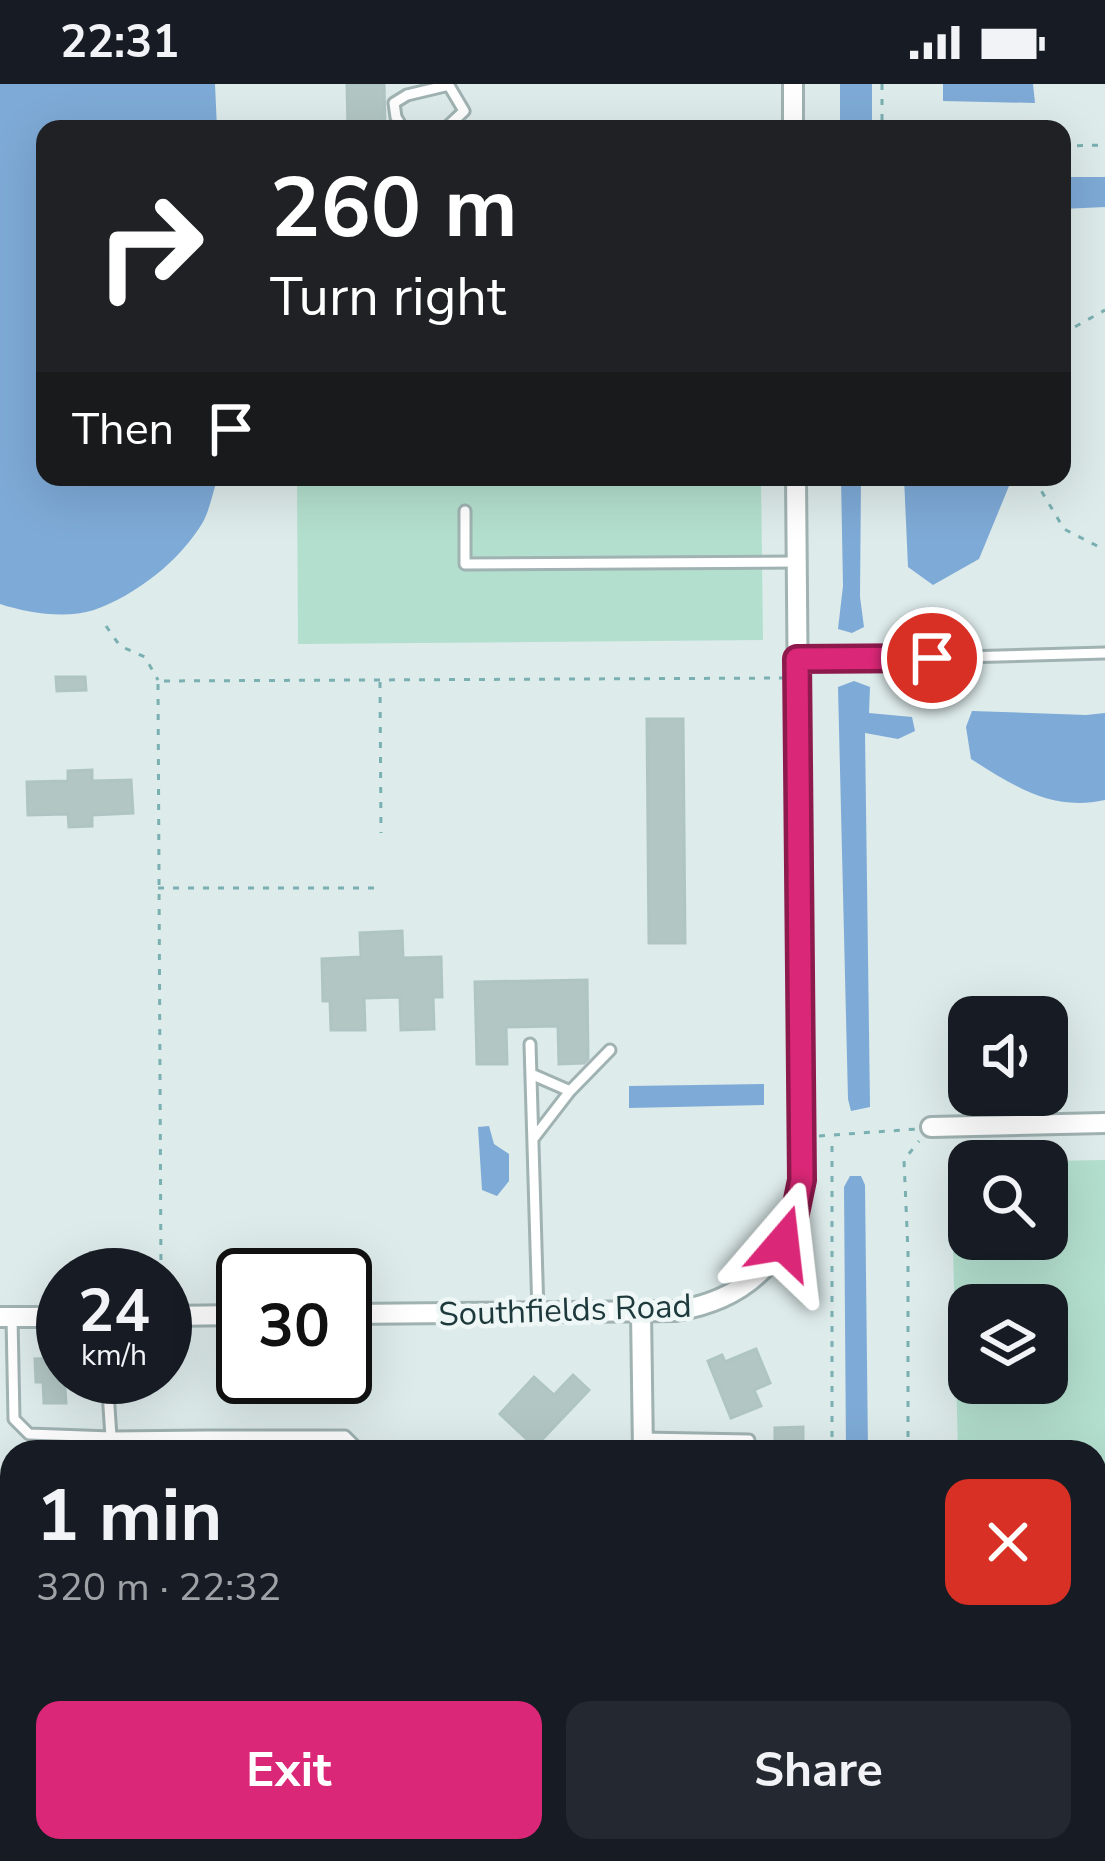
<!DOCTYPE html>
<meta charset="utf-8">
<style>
:root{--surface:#171b24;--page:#242831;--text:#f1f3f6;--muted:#9ea1a6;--accent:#db2777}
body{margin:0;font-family:"Nunito Sans",sans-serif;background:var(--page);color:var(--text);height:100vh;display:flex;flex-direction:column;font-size:45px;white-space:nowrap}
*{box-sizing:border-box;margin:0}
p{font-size:39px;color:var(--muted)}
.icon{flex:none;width:66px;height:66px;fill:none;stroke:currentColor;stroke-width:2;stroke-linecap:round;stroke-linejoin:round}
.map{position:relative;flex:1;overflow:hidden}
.details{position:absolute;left:0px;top:1356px;width:1107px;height:423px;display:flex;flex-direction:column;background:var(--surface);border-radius:36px 36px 0 0;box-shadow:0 12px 48px #0002}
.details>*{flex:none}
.top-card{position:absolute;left:36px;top:36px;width:1035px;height:366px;border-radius:24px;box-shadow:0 12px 48px #0002;background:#202124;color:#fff;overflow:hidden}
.fabs{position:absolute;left:948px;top:912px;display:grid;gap:24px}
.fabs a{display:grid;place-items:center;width:120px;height:120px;border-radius:24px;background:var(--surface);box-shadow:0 12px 48px #0002;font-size:60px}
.speed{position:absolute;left:36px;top:1164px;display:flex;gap:24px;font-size:60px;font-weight:700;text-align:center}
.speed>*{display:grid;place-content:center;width:156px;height:156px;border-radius:50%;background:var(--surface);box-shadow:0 12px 48px #0002;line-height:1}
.speed small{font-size:30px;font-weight:400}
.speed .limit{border:6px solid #111;border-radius:18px;background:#fff;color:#111}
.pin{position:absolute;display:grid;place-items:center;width:102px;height:102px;color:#fff;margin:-51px;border:6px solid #fff;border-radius:50%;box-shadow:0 3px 12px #0007}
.me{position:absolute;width:132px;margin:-66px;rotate:17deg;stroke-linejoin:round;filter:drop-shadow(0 0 9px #0008)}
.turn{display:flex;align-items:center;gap:42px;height:252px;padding:0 36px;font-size:54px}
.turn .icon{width:156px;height:156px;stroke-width:2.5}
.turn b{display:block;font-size:84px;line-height:102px}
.then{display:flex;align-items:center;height:114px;padding:0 36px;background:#0003;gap:24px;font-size:45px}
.round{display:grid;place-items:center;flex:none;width:126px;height:126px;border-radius:24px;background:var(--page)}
.headline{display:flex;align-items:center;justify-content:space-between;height:204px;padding:0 36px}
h1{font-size:72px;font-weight:700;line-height:90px}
.action{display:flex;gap:24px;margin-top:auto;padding:24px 36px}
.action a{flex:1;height:138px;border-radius:24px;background:var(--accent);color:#fff;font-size:48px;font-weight:700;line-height:138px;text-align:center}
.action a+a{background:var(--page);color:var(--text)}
.status{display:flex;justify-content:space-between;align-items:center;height:84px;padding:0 60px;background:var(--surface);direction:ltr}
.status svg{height:33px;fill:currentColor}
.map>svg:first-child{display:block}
.green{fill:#b3dfce;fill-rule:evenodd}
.water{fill:#7eaad7}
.building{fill:#b2c6c4;stroke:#afc5c4;stroke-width:3}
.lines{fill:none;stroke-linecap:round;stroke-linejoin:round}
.service-casing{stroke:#a0b2b2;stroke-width:15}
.minor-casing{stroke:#a0b2b2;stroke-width:24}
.path{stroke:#7ab0b2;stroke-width:3;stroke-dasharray:6 9;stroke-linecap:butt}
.service{stroke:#fff;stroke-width:9}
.minor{stroke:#fff;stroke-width:18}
.route-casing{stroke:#8e194d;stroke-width:30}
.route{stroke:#db2777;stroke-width:21}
.labels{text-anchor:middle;stroke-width:9;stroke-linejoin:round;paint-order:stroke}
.street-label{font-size:33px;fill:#1d393c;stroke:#eef7f6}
</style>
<div class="status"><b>22:31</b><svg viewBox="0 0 49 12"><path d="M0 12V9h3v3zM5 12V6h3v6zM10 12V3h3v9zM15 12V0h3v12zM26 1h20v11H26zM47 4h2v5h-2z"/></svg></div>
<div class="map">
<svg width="1105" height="1777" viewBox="0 0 1105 1777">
<rect width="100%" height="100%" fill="#ddebea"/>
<path class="green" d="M762 40V45H482V43Z
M297 393H761L763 556 298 560Z
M1105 1076V1777H967V1767H1095V1368H958L951 1079H969V1155H1047V1077ZM969 1221H1047V1299H969Z
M0 1762H12V1767H338V1777H0Z
M381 1767H759V1777H381Z"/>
<path class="water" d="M0 0H215L217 45H45V393H218C213 407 210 425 203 438 180 477 136 511 94 526 65 535 28 529 0 520Z
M840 0H872V45H840Z
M943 0H1033L1035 19 943 17Z
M1062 93H1105V123L1062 125Z
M841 393H861L860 513 864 543 852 549 838 545 843 502Z
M904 393H1008L1009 402 979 475 933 501 908 483Z
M854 597 870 603 869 629 912 633 915 647 898 655 865 649 870 1023 851 1027 848 1015 838 603Z
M972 627 1086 631 1105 629V716C1052 728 1014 702 971 675L966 643Z
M764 1000V1021L629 1024V1002Z
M489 1042 494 1060 509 1070V1097L497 1112 482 1106 478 1043Z
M850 1092H861L865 1101 868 1368H846L844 1103Z"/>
<path class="building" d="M347 0H384L385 45H348Z
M56 593H85L86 606 57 607Z
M647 635H683L685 859H649Z
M92 686V697L131 696 133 729 92 731V742L69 743 68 730 28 731 27 698 68 697V687Z
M402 847 403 874 441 873 442 913H433L434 945 401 946 400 913 364 914 365 946H331L330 917H323L322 875 361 873 360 849Z
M587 896 588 975 584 979 559 980 558 942 506 943 507 980H477L475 898Z
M756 1265 770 1299 754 1306 761 1322 731 1334 708 1277 722 1271 725 1278Z
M63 1274 66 1319H44L43 1298H36L35 1275Z
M573 1291 589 1306 535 1363 500 1330 534 1293 554 1311Z
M803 1343V1368H775V1344Z"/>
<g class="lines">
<g class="service-casing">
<path id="service" d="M409 45 402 43 396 33 394 19 407 11 449 1
M440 45 446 44 464 27 448 0
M465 427V480L797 478
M798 575H889L1105 569
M530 960 538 1229
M531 990 570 1007
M533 1055 570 1007 610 966
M12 1234 14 1335 29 1350 111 1353 107 1293
M207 1352H345L356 1363V1368
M111 1353 207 1352V1368
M643 1354 749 1356"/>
</g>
<g class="minor-casing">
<path id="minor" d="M793 0V45
M931 1043 1105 1039
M641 1228 643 1368
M345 1230 676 1227C750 1215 793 1170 802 1096L796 393
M165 1232 243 1231
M0 1233H63"/>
</g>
<path class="path" d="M882 0V45
M1062 62 1105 61
M1062 250 1105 226
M1039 393V403L1064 445 1105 466
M106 542 120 562 145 573 158 596
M380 598 381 749
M158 804H383
M819 1052 917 1045
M161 1191 158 597 784 594
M832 1368V1053
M908 1368V1168L904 1076 919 1057
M0 1582 3 1705
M0 1705H12
M833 1767V1777
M909 1767V1777"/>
<use href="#service" class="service"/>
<use href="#minor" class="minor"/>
</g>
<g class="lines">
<g class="route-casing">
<path id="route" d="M783 1159 793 1139 802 1096 797 575 932 574"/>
</g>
<use href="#route" class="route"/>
</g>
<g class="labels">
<g class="street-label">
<text transform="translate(565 1225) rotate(-2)" y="12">Southfields Road</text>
</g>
</g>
</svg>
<div class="fabs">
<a><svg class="icon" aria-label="sound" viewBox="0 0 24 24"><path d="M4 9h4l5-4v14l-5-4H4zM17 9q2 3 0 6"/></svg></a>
<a><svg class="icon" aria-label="search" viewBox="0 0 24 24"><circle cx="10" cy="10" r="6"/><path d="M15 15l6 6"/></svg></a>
<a><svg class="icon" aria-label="layers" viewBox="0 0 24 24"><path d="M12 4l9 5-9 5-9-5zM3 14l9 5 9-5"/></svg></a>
</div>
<div class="speed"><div>24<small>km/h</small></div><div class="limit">30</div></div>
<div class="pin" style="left:932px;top:574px;background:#d93025"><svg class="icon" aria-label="arrive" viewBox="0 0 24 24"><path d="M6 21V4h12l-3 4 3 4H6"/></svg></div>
<svg class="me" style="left:783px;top:1159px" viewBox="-20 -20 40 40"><path d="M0-17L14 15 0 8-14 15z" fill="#db2777" stroke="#fff" stroke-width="4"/></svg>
<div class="top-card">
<div class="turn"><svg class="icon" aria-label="right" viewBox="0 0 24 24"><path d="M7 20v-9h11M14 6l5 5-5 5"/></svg><div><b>260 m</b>Turn right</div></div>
<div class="then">Then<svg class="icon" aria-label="arrive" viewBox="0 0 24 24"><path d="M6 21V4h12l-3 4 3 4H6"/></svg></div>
</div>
<section class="details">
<div class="headline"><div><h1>1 min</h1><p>320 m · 22:32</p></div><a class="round" style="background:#d93025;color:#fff"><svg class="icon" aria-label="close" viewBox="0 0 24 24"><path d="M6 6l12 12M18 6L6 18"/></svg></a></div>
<div class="action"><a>Exit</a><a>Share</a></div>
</section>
</div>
